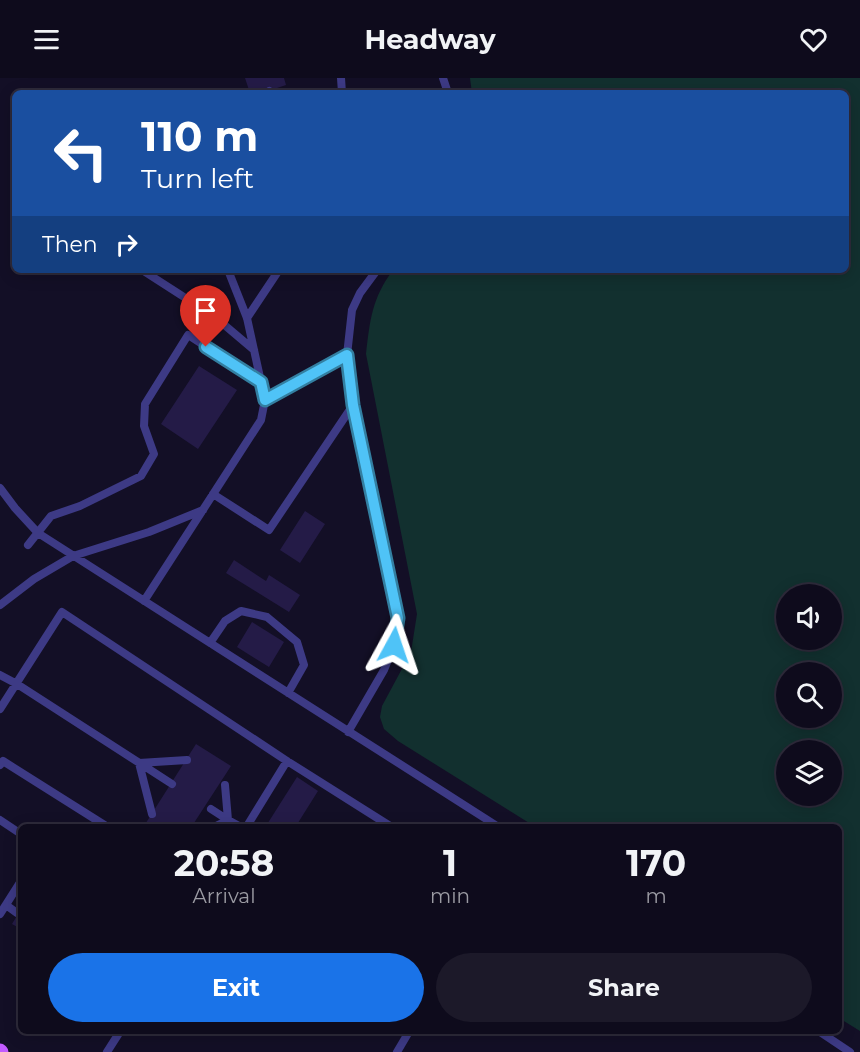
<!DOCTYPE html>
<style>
:root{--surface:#0e0b1c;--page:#1c1929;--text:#f1f3f6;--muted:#9b9ba3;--line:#2e2b3b;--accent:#1a73e8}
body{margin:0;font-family:Montserrat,sans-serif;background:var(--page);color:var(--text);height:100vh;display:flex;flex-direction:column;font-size:22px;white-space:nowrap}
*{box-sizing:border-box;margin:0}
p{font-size:20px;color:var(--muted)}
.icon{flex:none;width:33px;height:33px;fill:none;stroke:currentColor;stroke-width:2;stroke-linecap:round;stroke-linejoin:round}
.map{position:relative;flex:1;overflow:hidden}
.drawer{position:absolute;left:18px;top:746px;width:824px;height:210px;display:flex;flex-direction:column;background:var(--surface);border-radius:9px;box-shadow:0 3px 15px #0003,0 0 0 2px var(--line)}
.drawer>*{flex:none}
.banner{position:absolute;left:12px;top:12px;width:837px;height:183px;border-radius:9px;box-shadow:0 3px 15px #0003,0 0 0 2px var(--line);background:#1a4fa0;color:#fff;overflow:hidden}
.buttons{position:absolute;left:776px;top:506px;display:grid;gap:12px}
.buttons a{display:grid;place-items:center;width:66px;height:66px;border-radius:50%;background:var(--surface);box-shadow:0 3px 15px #0003,0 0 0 2px var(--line);font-size:30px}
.pin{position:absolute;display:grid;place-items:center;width:51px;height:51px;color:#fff;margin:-62px -26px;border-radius:50% 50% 50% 0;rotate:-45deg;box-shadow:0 0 6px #0007}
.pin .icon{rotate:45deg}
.me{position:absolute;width:66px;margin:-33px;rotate:5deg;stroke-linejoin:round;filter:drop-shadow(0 0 4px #0008)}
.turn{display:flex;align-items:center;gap:21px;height:126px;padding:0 30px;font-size:27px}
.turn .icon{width:78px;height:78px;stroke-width:2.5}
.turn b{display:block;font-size:42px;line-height:51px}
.then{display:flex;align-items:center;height:57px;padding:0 30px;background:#0003;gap:12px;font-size:22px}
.eta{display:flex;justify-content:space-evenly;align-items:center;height:102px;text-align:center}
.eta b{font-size:36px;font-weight:700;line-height:42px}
.cta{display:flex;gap:12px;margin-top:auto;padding:12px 30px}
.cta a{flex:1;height:69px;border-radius:36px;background:var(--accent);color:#fff;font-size:24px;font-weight:700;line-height:69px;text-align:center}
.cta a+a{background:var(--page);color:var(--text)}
header{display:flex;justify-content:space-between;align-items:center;height:78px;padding:0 30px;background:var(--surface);font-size:27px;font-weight:700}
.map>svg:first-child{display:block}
.green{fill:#12302f;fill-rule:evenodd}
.building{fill:#241b47}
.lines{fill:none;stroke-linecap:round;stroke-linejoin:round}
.service{stroke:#3d3a85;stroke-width:8}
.primary{stroke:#c25bff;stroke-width:15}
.route-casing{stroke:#337fa1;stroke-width:15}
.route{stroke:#4fc3f7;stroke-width:10}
</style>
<header><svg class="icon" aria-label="menu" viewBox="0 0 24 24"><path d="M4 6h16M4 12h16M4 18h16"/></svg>Headway<svg class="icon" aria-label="heart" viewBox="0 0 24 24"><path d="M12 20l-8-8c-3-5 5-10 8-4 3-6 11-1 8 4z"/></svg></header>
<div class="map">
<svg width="860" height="974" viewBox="0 0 860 974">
<rect width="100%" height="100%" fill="#130f26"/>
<path class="green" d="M470 0H860V953L839 940 838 748H534L398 663 384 651 380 639 382 628 411 574 417 536 366 276C370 242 372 220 393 192H846V15H472ZM786 516H831V561H786ZM786 594H831V639H786ZM786 672H831V717H786Z"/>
<path class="building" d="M245 0H284L286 7 262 15H250Z
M199 288 237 312 198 371 161 346Z
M305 433 325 446 300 485 280 472Z
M234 482 266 503 269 497 300 517 289 534 226 495Z
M252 544 284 564 269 589 237 569Z
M196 666 231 688 192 748H144Z
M297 699 318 713 296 748H266Z
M21 831V851L12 846Z"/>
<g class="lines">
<path class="service" d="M341 0 342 15
M443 0 448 15
M269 13 270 15
M142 192 215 239 254 272
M247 240 279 192
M265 322 347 277
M0 410 15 430 38 455 497 748
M213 416 269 452 353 327
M28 467 51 438 80 428 141 398 154 376 144 348 145 326 188 257 261 304
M144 523 261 342 265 322 254 272 247 240 228 192
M0 527 34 501 73 478 149 454 203 432
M210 565 225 543 241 533 267 539 297 564 304 587 288 615
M0 597 17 606 172 706
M0 631 62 534 287 683 390 748
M348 654 384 592 394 567 398 540 353 327 347 277 352 232 360 215 377 192
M139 685 152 736
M139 685 187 682
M0 687 3 683 106 748
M225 707 228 742
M211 731 228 742
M0 742 21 756
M216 748 228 742 239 748
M247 748 287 683
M6 827 17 835
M0 836 21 803
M817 952 850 974
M107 974 121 952
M397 974 410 952"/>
<path class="primary" d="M0 973 1 974"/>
</g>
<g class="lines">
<g class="route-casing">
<path id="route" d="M206 269 261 304 265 322 347 277 353 327 398 540 394 567"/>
</g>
<use href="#route" class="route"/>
</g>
</svg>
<div class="buttons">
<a><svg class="icon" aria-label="sound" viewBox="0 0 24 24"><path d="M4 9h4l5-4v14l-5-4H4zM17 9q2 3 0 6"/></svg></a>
<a><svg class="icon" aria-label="search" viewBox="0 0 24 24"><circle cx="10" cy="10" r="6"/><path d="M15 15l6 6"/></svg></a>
<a><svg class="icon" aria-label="layers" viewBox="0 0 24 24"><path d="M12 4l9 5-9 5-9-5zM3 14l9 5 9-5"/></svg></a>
</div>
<div class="pin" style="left:206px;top:269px;background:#d93025"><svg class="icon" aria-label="arrive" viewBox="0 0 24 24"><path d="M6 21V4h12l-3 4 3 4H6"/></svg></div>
<svg class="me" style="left:394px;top:567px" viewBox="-20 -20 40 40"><path d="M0-17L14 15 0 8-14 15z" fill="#4fc3f7" stroke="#fff" stroke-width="4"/></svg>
<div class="banner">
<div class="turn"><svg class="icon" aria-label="left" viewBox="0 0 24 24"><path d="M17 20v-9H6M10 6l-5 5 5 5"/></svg><div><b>110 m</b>Turn left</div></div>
<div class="then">Then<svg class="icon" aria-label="right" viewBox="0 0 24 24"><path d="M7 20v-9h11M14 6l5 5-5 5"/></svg></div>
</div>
<section class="drawer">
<div class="eta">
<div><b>20:58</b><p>Arrival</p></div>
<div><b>1</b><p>min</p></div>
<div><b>170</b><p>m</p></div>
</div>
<div class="cta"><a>Exit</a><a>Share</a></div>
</section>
</div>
